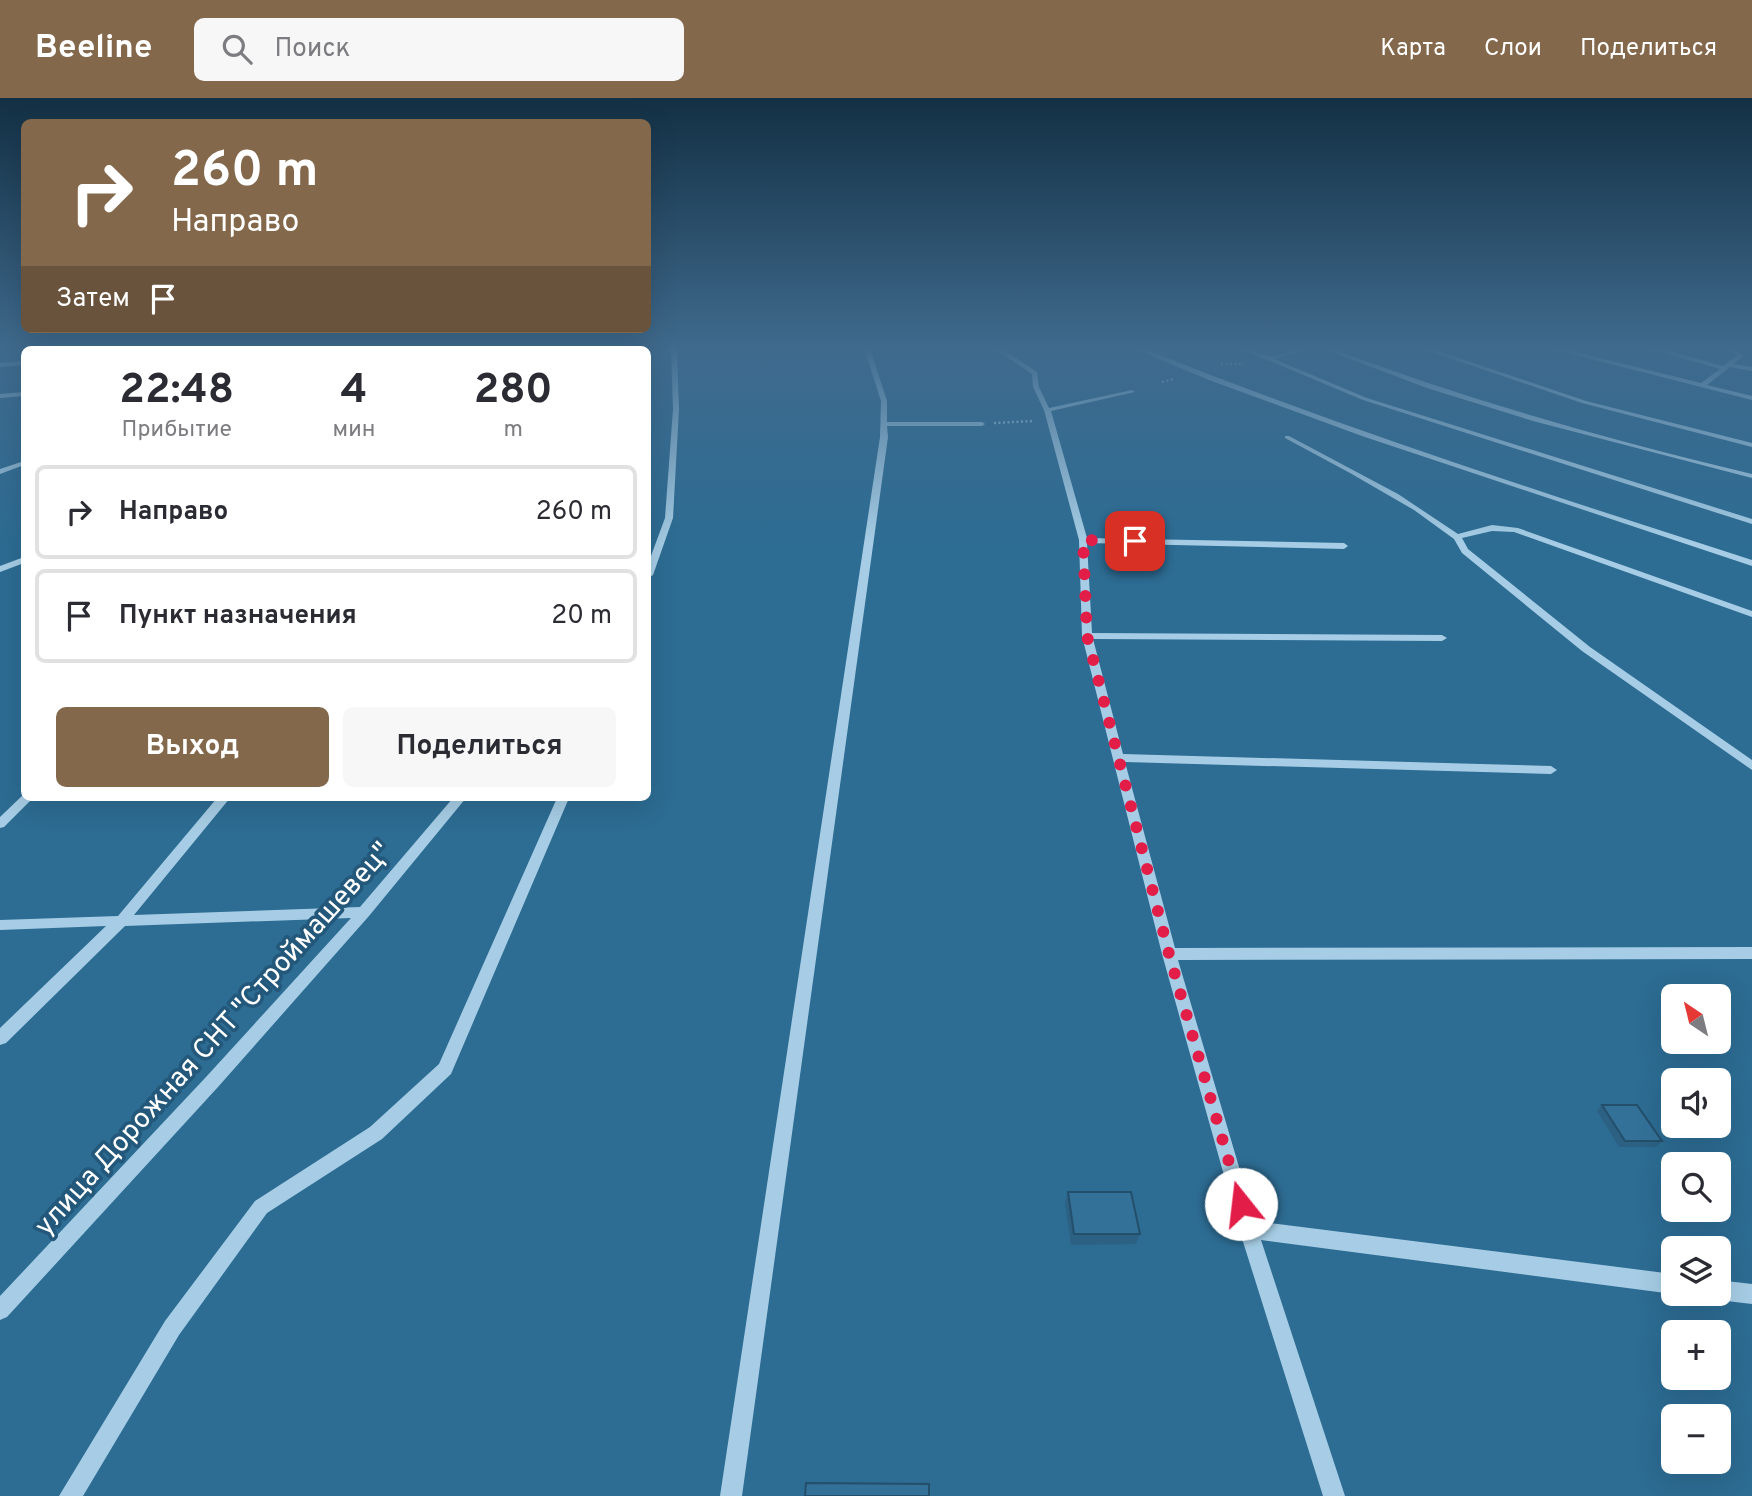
<!DOCTYPE html>
<html lang="ru">
<meta charset="utf-8">
<style>
:root{--surface:#fff;--page:#f7f7f7;--text:#2b2b33;--muted:#7c7c81;--line:#e1e1e2;--accent:#84684b}
body{margin:0;font-family:Overpass,sans-serif;background:var(--page);color:var(--text);height:100vh;display:flex;flex-direction:column;font-size:26px;white-space:nowrap}
*{box-sizing:border-box;margin:0}
p{font-size:23px;color:var(--muted)}
.icon{flex:none;width:38px;height:38px;fill:none;stroke:currentColor;stroke-width:2;stroke-linecap:round;stroke-linejoin:round}
.map{position:relative;flex:1;overflow:hidden}
.panel{position:absolute;left:21px;top:248px;width:630px;height:455px;display:flex;flex-direction:column;background:var(--surface);border-radius:10px;box-shadow:0 7px 28px #0002}
.panel>*{flex:none}
.guide{position:absolute;left:21px;top:21px;width:630px;height:214px;border-radius:10px;box-shadow:0 7px 28px #0002;background:#84684b;color:#fff;overflow:hidden}
.needle{width:46px;rotate:325deg}
.tools{position:absolute;left:1661px;top:886px;display:grid;gap:14px}
.tools a{display:grid;place-items:center;width:70px;height:70px;border-radius:10px;background:var(--surface);box-shadow:0 7px 28px #0002;font-size:35px}
.pin{position:absolute;display:grid;place-items:center;width:60px;height:60px;color:#fff;margin:-30px;border-radius:14px;box-shadow:0 4px 10px #0006}
.me{position:absolute;width:77px;margin:-38px;rotate:344deg;stroke-linejoin:round;filter:drop-shadow(0 0 5px #0008)}
.turn{display:flex;align-items:center;gap:24px;height:147px;padding:0 35px;font-size:32px}
.turn .icon{width:91px;height:91px;stroke-width:2.5}
.turn b{display:block;font-size:49px;line-height:60px}
.then{display:flex;align-items:center;height:66px;padding:0 35px;background:#0003;gap:14px;font-size:26px}
.eta{display:flex;justify-content:space-evenly;align-items:center;height:119px;text-align:center}
.eta b{font-size:42px;font-weight:700;line-height:49px}
.cta{display:flex;gap:14px;margin-top:auto;padding:14px 35px}
.cta a{flex:1;height:80px;border-radius:10px;background:var(--accent);color:#fff;font-size:28px;font-weight:700;line-height:80px;text-align:center}
.cta a+a{background:var(--page);color:var(--text)}
ul{padding:0;list-style:none}
li{display:flex;align-items:center;gap:21px;height:94px;margin:0 14px 10px;padding:0 21px;border:4px solid var(--line);border-radius:10px}
li div{flex:1}
li b{display:block;font-size:26px}
li em{font-style:normal}
header{display:flex;align-items:center;gap:42px;box-sizing:border-box;height:98px;padding:0 35px;background:var(--accent);color:#fff}
header strong{font-size:33px}
nav{display:flex;gap:38px;margin-inline-start:auto;font-size:24px}
.search{width:490px;height:63px;background:var(--page);display:flex;align-items:center;gap:18px;box-sizing:border-box;padding:0 24px;border-radius:10px;color:var(--muted);font-size:26px}
.map>svg:first-child{display:block}
.green{fill:#2d6c93;fill-rule:evenodd}
.lines{fill:none;stroke-linecap:round;stroke-linejoin:round}
.path{stroke:#a6cde5;stroke-width:2.5;stroke-dasharray:2 2.5;stroke-linecap:butt}
.minor{fill:#a6cde5;fill-rule:evenodd}
.wall{fill:#2c6183}
.building{fill:#337198;stroke:#244f6a;stroke-width:2}
.route{stroke:#e11d48;stroke-width:12;stroke-dasharray:0 21.6}
.labels{text-anchor:middle;stroke-width:7;stroke-linejoin:round;paint-order:stroke}
.near-street-label{font-size:28px;fill:#fff;stroke:#23587b}
</style>
<header>
<strong>Beeline</strong>
<div class="search"><svg class="icon" aria-label="search" viewBox="0 0 24 24"><circle cx="10" cy="10" r="6"/><path d="M15 15l6 6"/></svg>Поиск</div>
<nav><a>Карта</a><a>Слои</a><a>Поделиться</a></nav>
</header>
<div class="map">
<svg width="1752" height="1398" viewBox="0 0 1752 1398">
<rect width="100%" height="100%" fill="#23587b"/>
<path class="green" d="M0 250H1752V1398H0ZM24 252H648V700H24ZM1673 898H1718V943H1673ZM1673 982H1718V1027H1673ZM1673 1066H1718V1111H1673ZM1673 1150H1718V1195H1673ZM1673 1234H1718V1279H1673ZM1673 1318H1718V1363H1673Z"/>
<g class="lines">
<path class="path" d="M1221 266H1244
M1162 284 1174 281
M994 325 1034 323"/>
<path class="minor" d="M314 250H321L313 252Z
M599 250H629L632 252H599Z
M671 250H677L679 311 673 420 653 477 648 480V466L665 420 673 311Z
M864 250H870L887 303V324H982L985 326 982 328H887L888 339 742 1398H720L880 339 881 303Z
M994 250H1001L1037 274 1039 289 1049 310 1132 292 1135 294 1051 313 1087 440 1344 445 1348 448 1344 451 1087 445 1092 535 1442 537 1447 540 1442 543 1093 541 1123 656 1551 668 1557 672 1551 676 1125 664 1175 850 1752 849V861L1178 862 1255 1123 1673 1176V1196L1261 1142 1345 1398H1323L1239 1131 1162 856 1082 538 1079 442 1044 312 1033 289 1032 276Z
M1133 250H1142C1342 330 1547 396 1752 462V468L1362 338 1209 282Z
M1239 250C1250 250 1257 256 1267 258 1279 260 1299 250 1313 250L1274 261 1367 300 1752 421V426L1363 302Z
M1321 250H1330C1468 302 1609 342 1752 376V380L1533 323 1427 290Z
M1420 250H1429L1586 303 1752 345V349L1582 305Z
M1548 250H1559L1701 285 1720 271 1647 250H1658L1723 268 1737 257 1723 250H1731L1744 257 1734 266 1752 269V273L1730 269 1707 287 1752 298V302Z
M24 263V267L0 269V265Z
M24 294V298L0 300V296Z
M1285 338H1289L1398 396 1458 436 1492 427 1518 430 1752 513V519L1514 434 1492 433 1462 440 1468 451 1590 549 1752 662V672L1582 553 1462 455 1454 441 1414 412 1350 375 1285 340Z
M24 363V367L0 376V371Z
M24 459V465L0 474V468Z
M23 697H24V700H33L4 729 0 730V719Z
M217 700H230L134 817 360 809 453 700H466L369 818 218 989 7 1219 0 1222V1198L206 979 351 820 125 828 6 945 0 947V930L106 828 0 832V822L118 818Z
M557 700H569L451 976 382 1041 267 1115 179 1237 83 1398H59L165 1223 255 1103 370 1029 439 966Z
M1718 1182 1752 1186V1206L1718 1202 1711 1199 1710 1195H1718Z"/>
</g>
<path class="wall" d="M1602 1007 1662 1043 1656 1049H1619L1597 1013Z
M1068 1094 1140 1136 1136 1146 1071 1147 1065 1105Z"/>
<path class="building" d="M1602 1007H1637L1662 1043H1625Z
M1068 1094H1131L1140 1136H1074Z
M806 1385 929 1386V1398H805Z"/>
<linearGradient id="sky" x2="0" y2="1"><stop stop-color="#133044"/><stop offset="0.56" stop-color="#3f6a8d"/><stop offset="1" stop-color="#3f6a8d" stop-opacity="0"/></linearGradient>
<rect width="1752" height="446" fill="url(#sky)"/>
<g class="lines">
<path class="route" d="M1135 443 1083 442 1087 538 1169 856 1241 1106"/>
</g>
<g class="labels">
<g class="near-street-label">
<text transform="translate(212 940) rotate(-48)" y="10">улица Дорожная СНТ "Строймашевец"</text>
</g>
</g>
</svg>
<div class="tools">
<a><svg class="needle" viewBox="-14 -14 28 28"><path d="M0-13l5 13h-10z" fill="#e53935"/><path d="M0 13l5-13h-10z" fill="#7c7c81"/></svg></a>
<a><svg class="icon" aria-label="sound" viewBox="0 0 24 24"><path d="M4 9h4l5-4v14l-5-4H4zM17 9q2 3 0 6"/></svg></a>
<a><svg class="icon" aria-label="search" viewBox="0 0 24 24"><circle cx="10" cy="10" r="6"/><path d="M15 15l6 6"/></svg></a>
<a><svg class="icon" aria-label="layers" viewBox="0 0 24 24"><path d="M12 4l9 5-9 5-9-5zM3 14l9 5 9-5"/></svg></a>
<a>+</a>
<a>−</a>
</div>
<div class="pin" style="left:1135px;top:443px;background:#d93025"><svg class="icon" aria-label="arrive" viewBox="0 0 24 24"><path d="M6 21V4h12l-3 4 3 4H6"/></svg></div>
<svg class="me" style="left:1241px;top:1106px" viewBox="-20 -20 40 40"><circle r="19" fill="#fff"/><path d="M0-13L10 11 0 6-10 11z" fill="#e11d48"/></svg>
<div class="guide">
<div class="turn"><svg class="icon" aria-label="right" viewBox="0 0 24 24"><path d="M7 20v-9h11M14 6l5 5-5 5"/></svg><div><b>260 m</b>Направо</div></div>
<div class="then">Затем<svg class="icon" aria-label="arrive" viewBox="0 0 24 24"><path d="M6 21V4h12l-3 4 3 4H6"/></svg></div>
</div>
<section class="panel">
<div class="eta">
<div><b>22:48</b><p>Прибытие</p></div>
<div><b>4</b><p>мин</p></div>
<div><b>280</b><p>m</p></div>
</div>
<ul>
<li><svg class="icon" aria-label="right" viewBox="0 0 24 24"><path d="M7 20v-9h11M14 6l5 5-5 5"/></svg><div><b>Направо</b></div><em>260 m</em></li>
<li><svg class="icon" aria-label="arrive" viewBox="0 0 24 24"><path d="M6 21V4h12l-3 4 3 4H6"/></svg><div><b>Пункт назначения</b></div><em>20 m</em></li>
</ul>
<div class="cta"><a>Выход</a><a>Поделиться</a></div>
</section>
</div>
